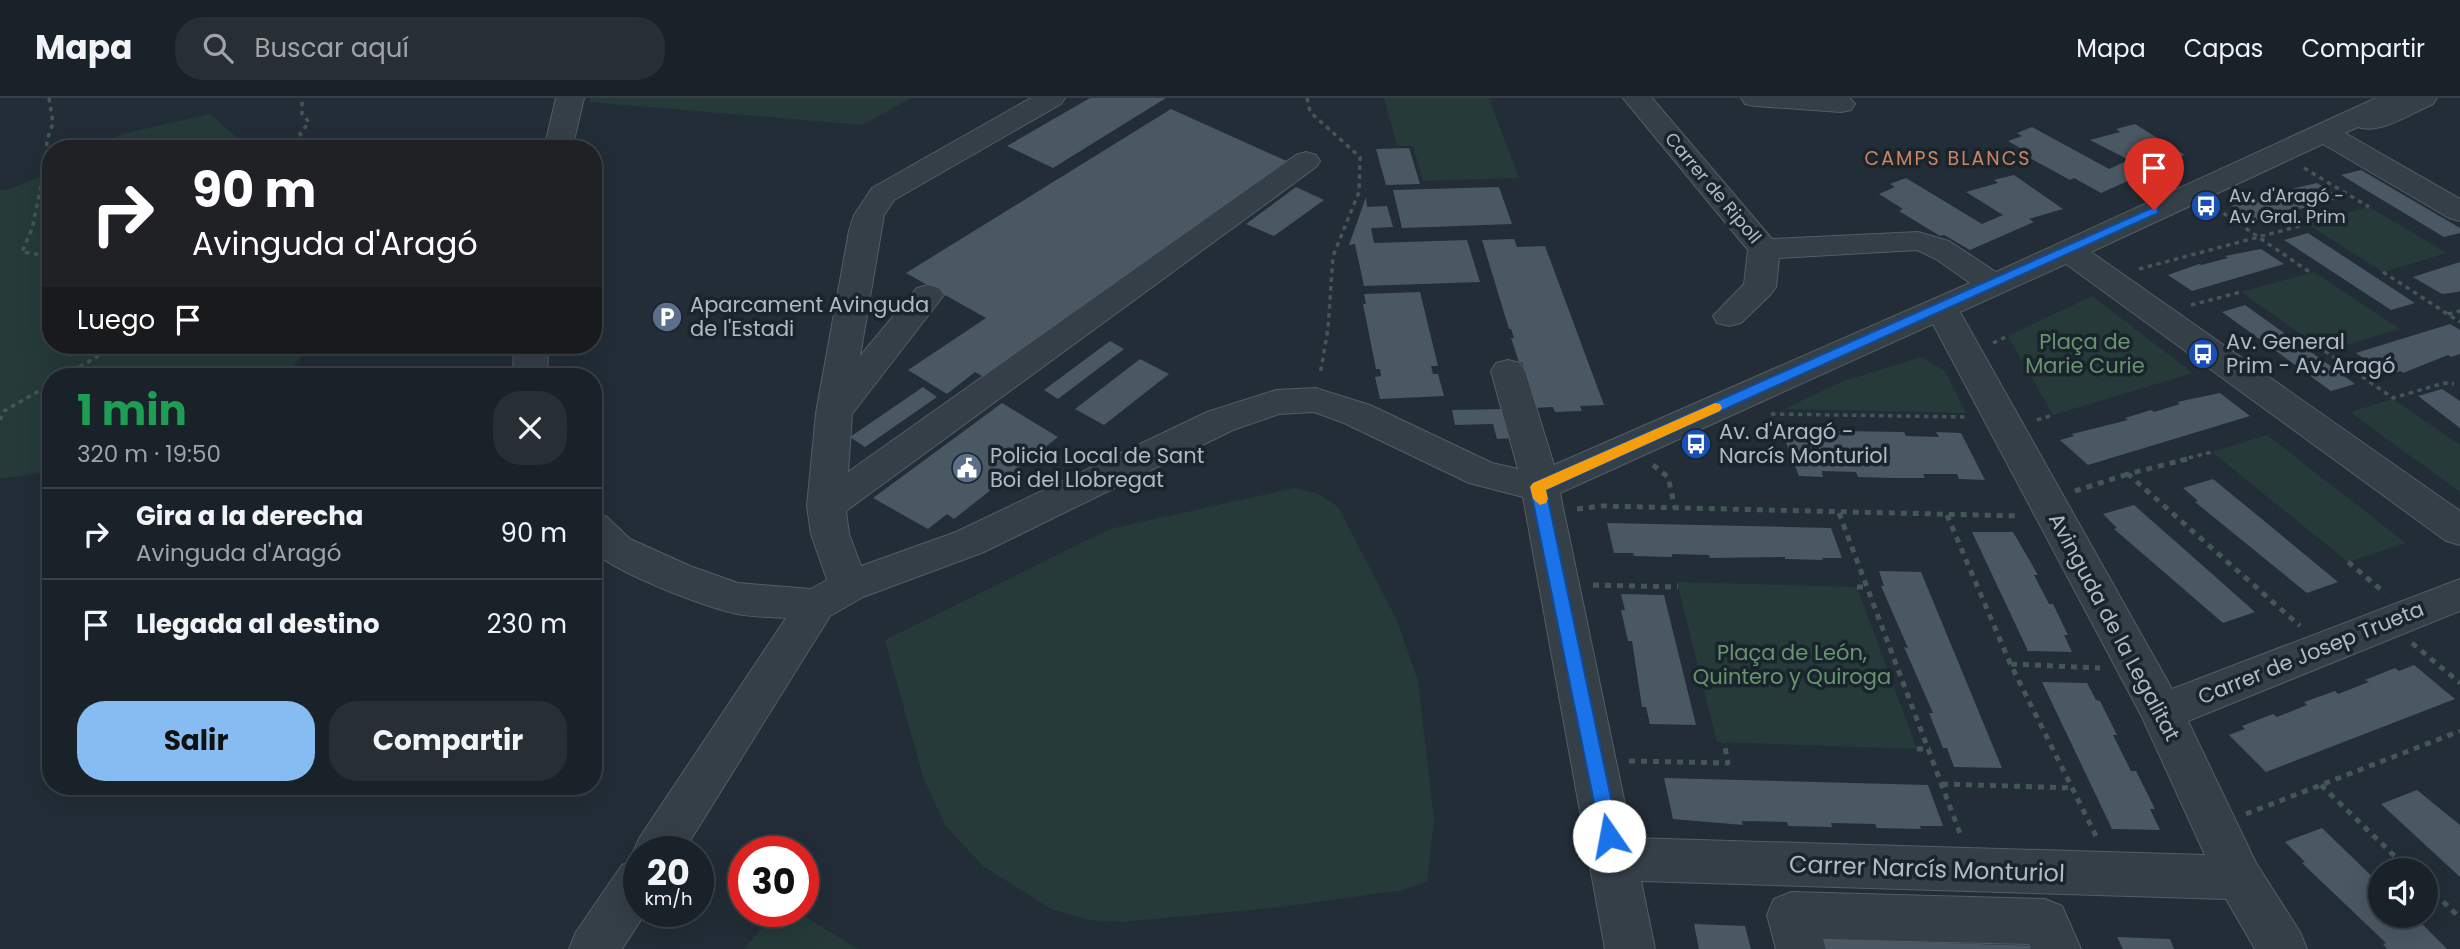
<!DOCTYPE html>
<html lang="es">
<meta charset="utf-8">
<style>
:root{--surface:#1a2229;--page:#272f35;--text:#f1f3f6;--muted:#9fa4a8;--line:#383f46;--accent:#86bcf2}
body{margin:0;font-family:Poppins,sans-serif;background:var(--page);color:var(--text);height:100vh;display:flex;flex-direction:column;font-size:26px;white-space:nowrap}
*{box-sizing:border-box;margin:0}
p{font-size:23px;color:var(--muted)}
.icon{flex:none;width:38px;height:38px;fill:none;stroke:currentColor;stroke-width:2;stroke-linecap:round;stroke-linejoin:round}
.map{position:relative;flex:1;overflow:hidden}
.panel{position:absolute;left:42px;top:270px;width:560px;height:427px;display:flex;flex-direction:column;background:var(--surface);border-radius:28px;box-shadow:0 7px 28px #0002,0 0 0 2px var(--line)}
.panel>*{flex:none}
.banner{position:absolute;left:42px;top:42px;width:560px;height:214px;border-radius:28px;box-shadow:0 7px 28px #0002,0 0 0 2px var(--line);background:#202124;color:#fff;overflow:hidden}
.buttons{position:absolute;left:2368px;top:760px;display:grid;gap:14px}
.buttons a{display:grid;place-items:center;width:70px;height:70px;border-radius:50%;background:var(--surface);box-shadow:0 7px 28px #0002,0 0 0 2px var(--line);font-size:35px}
.speed{position:absolute;left:623px;top:738px;display:flex;gap:14px;font-size:35px;font-weight:700;text-align:center}
.speed>*{display:grid;place-content:center;width:91px;height:91px;border-radius:50%;background:var(--surface);box-shadow:0 7px 28px #0002,0 0 0 2px var(--line);line-height:1}
.speed small{font-size:18px;font-weight:400}
.speed .limit{border:10px solid #d22;background:#fff;color:#111}
.pin{position:absolute;display:grid;place-items:center;width:60px;height:60px;color:#fff;margin:-72px -30px;border-radius:50% 50% 50% 0;rotate:-45deg;box-shadow:0 0 7px #0007}
.pin .icon{rotate:45deg}
.me{position:absolute;width:77px;margin:-38px;rotate:348deg;stroke-linejoin:round;filter:drop-shadow(0 0 5px #0008)}
.turn{display:flex;align-items:center;gap:24px;height:147px;padding:0 35px;font-size:32px}
.turn .icon{width:91px;height:91px;stroke-width:2.5}
.turn b{display:block;font-size:49px;line-height:60px}
.then{display:flex;align-items:center;height:66px;padding:0 35px;background:#0003;gap:14px;font-size:26px}
.round{display:grid;place-items:center;flex:none;width:74px;height:74px;border-radius:28px;background:var(--page)}
.headline{display:flex;align-items:center;justify-content:space-between;height:119px;padding:0 35px}
h1{font-size:42px;font-weight:700;line-height:52px;color:#1e9e55}
.action{display:flex;gap:14px;margin-top:auto;padding:14px 35px}
.action a{flex:1;height:80px;border-radius:28px;background:var(--accent);color:#111;font-size:28px;font-weight:700;line-height:80px;text-align:center}
.action a+a{background:var(--page);color:var(--text)}
ul{padding:0;list-style:none}
li{display:flex;align-items:center;gap:21px;height:91px;padding:0 35px;border-top:2px solid var(--line)}
li div{flex:1}
li b{display:block;font-size:26px}
li em{font-style:normal}
header{display:flex;align-items:center;gap:42px;box-sizing:border-box;height:98px;padding:0 35px;background:var(--surface);border-bottom:2px solid var(--line)}
header strong{font-size:33px}
nav{display:flex;gap:38px;margin-inline-start:auto;font-size:24px}
.search{width:490px;height:63px;background:var(--page);display:flex;align-items:center;gap:18px;box-sizing:border-box;padding:0 24px;border-radius:28px;color:var(--muted);font-size:26px}
.map>svg:first-child{display:block}
.green{fill:#253a39}
.building{fill:#4a5863;fill-rule:evenodd}
.lines{fill:none;stroke-linecap:round;stroke-linejoin:round}
.minor-casing{stroke:#535d65;stroke-width:2}
.path-far1{stroke:#435757;stroke-width:3.5;stroke-dasharray:4.5 4.5;stroke-linecap:butt}
.path{stroke:#435757;stroke-width:5;stroke-dasharray:6 6;stroke-linecap:butt}
.minor{fill:#353f48;fill-rule:evenodd}
.route{fill:#1a73e8;stroke:#114b97;stroke-width:2}
.slow{fill:#f59e0b}
.labels{text-anchor:middle;stroke-width:7;stroke-linejoin:round;paint-order:stroke}
.far-street-label{font-size:18px;fill:#b0bac4;stroke:#1a242c}
.far-poi-label{font-size:18px;fill:#b0bac4;stroke:#1a242c;text-anchor:start}
.far-neighbourhood-label{font-size:19px;letter-spacing:2px;fill:#ce8461;stroke:#1a242c}
.poi-label{font-size:21px;fill:#b0bac4;stroke:#1a242c;text-anchor:start}
.park-label{font-size:21px;fill:#68946d;stroke:#1a242c}
.street-label{font-size:21px;fill:#b0bac4;stroke:#1a242c}
.near-street-label{font-size:24px;fill:#b0bac4;stroke:#1a242c}
</style>
<header>
<strong>Mapa</strong>
<div class="search"><svg class="icon" aria-label="search" viewBox="0 0 24 24"><circle cx="10" cy="10" r="6"/><path d="M15 15l6 6"/></svg>Buscar aquí</div>
<nav><a>Mapa</a><a>Capas</a><a>Compartir</a></nav>
</header>
<div class="map">
<svg width="2460" height="851" viewBox="0 0 2460 851">
<rect width="100%" height="100%" fill="#222d37"/>
<path class="green" d="M590 0H912L862 27 589 4Z
M1384 0H1489L1519 80 1423 83 1413 48H1397Z
M210 16 250 51H100L122 36Z
M51 74V247H322L302 258 285 278H51V373L0 381V92L10 91Z
M2369 109 2447 155 2383 174 2307 126Z
M2314 174 2400 231 2325 253 2241 194Z
M2092 198 2193 275 2053 317 2008 238Z
M1921 259 1945 273 1966 315 1784 311 1841 284Z
M2393 301 2460 347V394L2350 314Z
M2267 337 2406 445 2348 464 2212 354Z
M1295 390 1319 396 1338 409 1397 522 1418 583 1434 722 1427 783 1403 792 1282 809 1122 824 1089 822 1051 811 983 768 946 729 923 679 885 542 1110 431Z
M1677 484 1857 489 1917 651 1717 644Z
M799 815 858 851H744C760 831 773 818 799 815Z"/>
<path class="building" d="M1090 0H1166L1053 70 1007 48Z
M1171 11 1291 65 991 283 975 274 947 296 908 272 986 220 906 175Z
M2135 26 2185 57 2153 66 2159 69 2101 95 2074 80 2070 82 2028 59 2032 57 2008 43 2022 38 2017 35 2032 29 2109 71 2129 62 2090 42 2120 34 2116 31Z
M1409 50 1420 86 1386 87 1376 51Z
M2361 72 2460 130V135L2444 139 2341 77Z
M2014 77 2063 111 2029 121 2034 124 1970 152 1944 137 1940 138 1899 113 1903 111 1879 96 1895 89 1890 86 1906 80 1982 126 2003 117 1966 94 1998 85 1994 82Z
M2317 85 2341 100 2255 123 2231 108 2243 105 2241 103Z
M1296 89 1324 102 1274 138 1246 126Z
M1499 89 1512 126 1402 130 1393 92Z
M1366 99 1367 109 1387 108 1393 129 1371 130 1374 145 1467 142 1480 184 1364 188 1355 146 1349 147Z
M2308 135 2360 169 2415 205 2391 212 2284 142Z
M1514 141 1517 149 1545 148 1604 307 1580 308 1582 313 1555 314 1553 309 1534 310 1522 274 1525 273 1522 264H1519L1511 240H1514L1511 231H1509L1482 142Z
M2261 151 2284 166 2192 193 2168 177 2199 166 2201 167 2228 160 2225 158Z
M2460 164V193L2457 194 2442 196 2413 179Z
M1420 194 1438 268H1431L1433 276H1438L1444 298 1380 301 1375 279 1381 278 1380 271H1376L1363 206H1366L1364 196Z
M2245 207 2332 269 2355 286 2331 293 2222 214Z
M2450 226 2460 232V256L2451 259 2448 257 2403 275 2401 273 2388 277 2356 255Z
M1110 243 1124 251 1058 301 1044 292Z
M1140 261 1169 276 1104 327 1075 311Z
M923 289 937 299 865 349 850 339Z
M2442 291 2460 303V330L2418 298Z
M2220 295 2250 318 2088 367 2060 342 2074 338 2072 336 2128 322 2125 320 2151 312 2154 314 2180 306 2177 304Z
M1002 305 1058 339 954 421 947 416 928 431 873 400Z
M1506 311 1514 340 1497 341 1493 326 1455 327 1452 312Z
M1781 331 1805 332 1807 337H1840L1839 333 1904 334 1906 338 1939 339 1936 334 1961 335 1985 382 1959 381 1957 376H1923L1925 380H1891L1858 379 1856 374 1822 373 1823 379 1799 378ZM1871 350H1886L1891 361H1876Z
M2213 381 2274 431 2338 484 2307 495 2195 404 2198 403 2183 390Z
M2134 407 2193 459 2255 514 2223 525 2114 431 2117 430 2103 416Z
M1607 425 1831 430 1842 460H1822L1823 462 1785 461V459L1710 460 1709 457 1672 456V459L1634 458 1633 455H1614Z
M1972 434H2013L2038 477H2034L2049 506H2053L2068 537H2064L2072 554 2028 553Z
M1879 473 1921 474 2002 670 1954 669 1947 650H1943L1929 615H1933L1904 549 1908 550 1881 488H1884Z
M1621 496 1664 497 1696 627 1650 626 1646 609H1642L1632 543H1628L1621 512H1625Z
M2414 567 2455 601 2266 674 2229 637 2245 631 2242 628 2273 616 2277 619 2307 607 2304 604 2335 593 2338 596 2369 584 2365 582 2395 570 2399 573Z
M2042 584 2087 585 2096 602 2100 603 2117 637H2113L2131 673H2136L2155 711H2150L2160 732 2112 731Z
M1664 680 1928 687 1943 728H1920L1921 731 1877 730 1875 726 1831 725 1832 729 1788 728 1787 724 1742 723 1743 727 1673 721Z
M2417 692 2460 727V779L2381 706Z
M2322 730 2380 786V817H2413L2447 851H2387L2383 846 2386 845 2302 765 2305 764 2285 744Z
M1694 826 1745 828 1751 851H1699Z
M2117 839 2170 841 2174 851H2123Z
M1816 841 2039 848 2041 851H1819Z"/>
<g class="lines">
<g class="minor-casing">
<path id="minor" d="M556 0H584L572 51H544Z
M1031 0H1065L1061 6 894 102 884 117 860 258 917 190 928 187 939 190 944 197 852 316 848 374 1296 57 1306 54 1316 57 1320 63 1316 69 846 413 849 436 861 468 956 434 1207 314 1276 292 1316 290 1328 294 1370 307 1492 365 1518 371 1491 273 1496 265 1508 262 1520 265 1525 273 1554 367 1970 185 1936 161 1917 152 1779 160 1776 189 1771 196 1741 225 1729 228 1717 225 1713 218 1744 186 1748 152 1623 0H1652L1772 141 1918 134 1949 143 1996 174 2376 0H2437L2433 6C2412 15 2380 37 2358 29L2345 35 2460 101V123L2449 120 2323 46 2091 154 2460 413V447L2446 443 2066 166 1960 214 2172 591 2460 481V513L2188 623 2256 765 2300 834 2307 851H2255L2226 801 1641 783 1655 851H1605L1523 399 1469 385 1344 325 1314 314 1279 316 1233 332 984 454 863 499 830 518 683 754H639V814H646L622 851H569L576 834 622 767 637 761 633 754 640 739 786 520C770 519 753 519 737 516 702 508 618 476 593 453V415L607 419 630 441 690 468 738 485 811 491 827 482 811 436 807 408 816 315 849 133 854 117 872 90ZM1933 226 2142 619 2205 757 1632 740 1560 395Z
M1741 0H1850L1855 6 1851 12 1841 14 1755 8 1745 6Z
M514 247H548L547 278H513Z
M1791 794 2045 801 2062 808 2081 851H2031L2029 846 1823 841 1826 851H1776L1767 817 1774 801Z"/>
</g>
<path class="path-far1" d="M49 0 53 25 47 42 46 65 32 131 22 154 51 158
M1307 0 1310 14 1360 59 1359 94 1333 158 1328 231 1320 277
M300 51 307 43 300 36 309 24 302 16V0
M2304 70 2369 109
M2216 110 2311 175
M2139 171 2307 126
M2383 174 2460 224
M2191 207 2241 194
M2448 216 2460 213
M1993 245 2008 238
M2325 253 2393 300 2444 285 2454 286
M64 278 117 247
M1771 316 1969 319
M0 322 4 313 51 286
M2037 322 2053 317
M2180 362 2212 354"/>
<path class="path" d="M2187 361 2128 376 2300 528
M1653 367 1668 379 1675 410
M2075 393 2128 376
M1577 411 1602 408 2020 418
M1839 415 1961 738
M1947 417 2010 565 2097 740
M2348 464 2385 495
M1593 487 1678 489
M1857 489H1869
M2412 545 2460 585
M2011 566 2100 570
M1917 651H1930
M1629 663 1728 665 1724 644
M1942 686 2074 690
M2321 687 2409 772
M2246 716 2460 633
M2426 787 2460 820"/>
<use href="#minor" class="minor"/>
</g>
<path class="route" d="M2154 109 2158 110V115L1546 392 1619 738 1616 744 1609 747 1602 744 1530 389 1533 385Z"/>
<path class="slow" d="M1715 305 1720 306 1722 310 1720 313 1546 392 1548 401 1546 405 1540 407 1533 401 1530 389 1533 385Z"/>
<defs>
<g id="bus-disc" transform="scale(1.575)"><circle r="9.5" fill="#1a4fb4" stroke="#1a242c"/><path d="M-5-6H5V4H4V6H2V4H-2V6H-4V4H-5ZM-3.5-4V0h7V-4ZM-3.5 1.2v1.5H-2V1.2ZM2 1.2v1.5H3.5V1.2Z" fill="#fff"/></g>
<g id="parking-disc" transform="scale(1.575)"><circle r="9.5" fill="#5c6f8a" stroke="#1a242c"/><path d="M-3.5-5.5H1a3.5 3.5 0 0 1 0 7H-1V5.5H-3.5ZM-1-3.4V-.6H.8a1.4 1.4 0 0 0 0-2.8Z" fill="#fff"/></g>
<g id="civic-disc" transform="scale(1.575)"><circle r="9.5" fill="#5c6f8a" stroke="#1a242c"/><path d="M-.6-6.5H3V-4.5H.6V-3L4-1V1h2V6H-6V1h2V-1L-.6-3ZM-1.2 2.5V6h2.4V2.5Z" fill="#fff"/></g>
</defs>
<g fill-rule="evenodd">
<use href="#bus-disc" x="2206" y="108"/>
<use href="#parking-disc" x="667" y="219"/>
<use href="#bus-disc" x="2203" y="256"/>
<use href="#bus-disc" x="1696" y="346"/>
<use href="#civic-disc" x="967" y="370"/>
</g>
<g class="labels">
<g class="far-street-label">
<text transform="translate(1713 90) rotate(50)" y="6">Carrer de Ripoll</text>
</g>
<g class="far-poi-label">
<text x="2229" y="104">Av. d'Aragó -<tspan x="2229" dy="21">Av. Gral. Prim</tspan></text>
</g>
<g class="far-neighbourhood-label">
<text x="1948" y="67">CAMPS BLANCS</text>
</g>
<g class="poi-label">
<text x="690" y="214">Aparcament Avinguda<tspan x="690" dy="24">de l'Estadi</tspan></text>
<text x="2226" y="251">Av. General<tspan x="2226" dy="24">Prim - Av. Aragó</tspan></text>
<text x="1719" y="341">Av. d'Aragó -<tspan x="1719" dy="24">Narcís Monturiol</tspan></text>
<text x="990" y="365">Policia Local de Sant<tspan x="990" dy="24">Boi del Llobregat</tspan></text>
</g>
<g class="park-label">
<text x="2085" y="251">Plaça de<tspan x="2085" dy="24">Marie Curie</tspan></text>
<text x="1792" y="562">Plaça de León,<tspan x="1792" dy="24">Quintero y Quiroga</tspan></text>
</g>
<g class="street-label">
<text transform="translate(2114 529) rotate(62)" y="7">Avinguda de la Legalitat</text>
<text transform="translate(2311 555) rotate(-22)" y="7">Carrer de Josep Trueta</text>
</g>
<g class="near-street-label">
<text transform="translate(1927 771) rotate(2)" y="8">Carrer Narcís Monturiol</text>
</g>
</g>
</svg>
<div class="buttons">
<a><svg class="icon" aria-label="sound" viewBox="0 0 24 24"><path d="M4 9h4l5-4v14l-5-4H4zM17 9q2 3 0 6"/></svg></a>
</div>
<div class="speed"><div>20<small>km/h</small></div><div class="limit">30</div></div>
<div class="pin" style="left:2154px;top:112px;background:#d93025"><svg class="icon" aria-label="arrive" viewBox="0 0 24 24"><path d="M6 21V4h12l-3 4 3 4H6"/></svg></div>
<svg class="me" style="left:1609px;top:738px" viewBox="-20 -20 40 40"><circle r="19" fill="#fff"/><path d="M0-13L10 11 0 6-10 11z" fill="#1a73e8"/></svg>
<div class="banner">
<div class="turn"><svg class="icon" aria-label="right" viewBox="0 0 24 24"><path d="M7 20v-9h11M14 6l5 5-5 5"/></svg><div><b>90 m</b>Avinguda d'Aragó</div></div>
<div class="then">Luego<svg class="icon" aria-label="arrive" viewBox="0 0 24 24"><path d="M6 21V4h12l-3 4 3 4H6"/></svg></div>
</div>
<section class="panel">
<div class="headline"><div><h1>1 min</h1><p>320 m · 19:50</p></div><a class="round"><svg class="icon" aria-label="close" viewBox="0 0 24 24"><path d="M6 6l12 12M18 6L6 18"/></svg></a></div>
<ul>
<li><svg class="icon" aria-label="right" viewBox="0 0 24 24"><path d="M7 20v-9h11M14 6l5 5-5 5"/></svg><div><b>Gira a la derecha</b><p>Avinguda d'Aragó</p></div><em>90 m</em></li>
<li><svg class="icon" aria-label="arrive" viewBox="0 0 24 24"><path d="M6 21V4h12l-3 4 3 4H6"/></svg><div><b>Llegada al destino</b></div><em>230 m</em></li>
</ul>
<div class="action"><a>Salir</a><a>Compartir</a></div>
</section>
</div>
